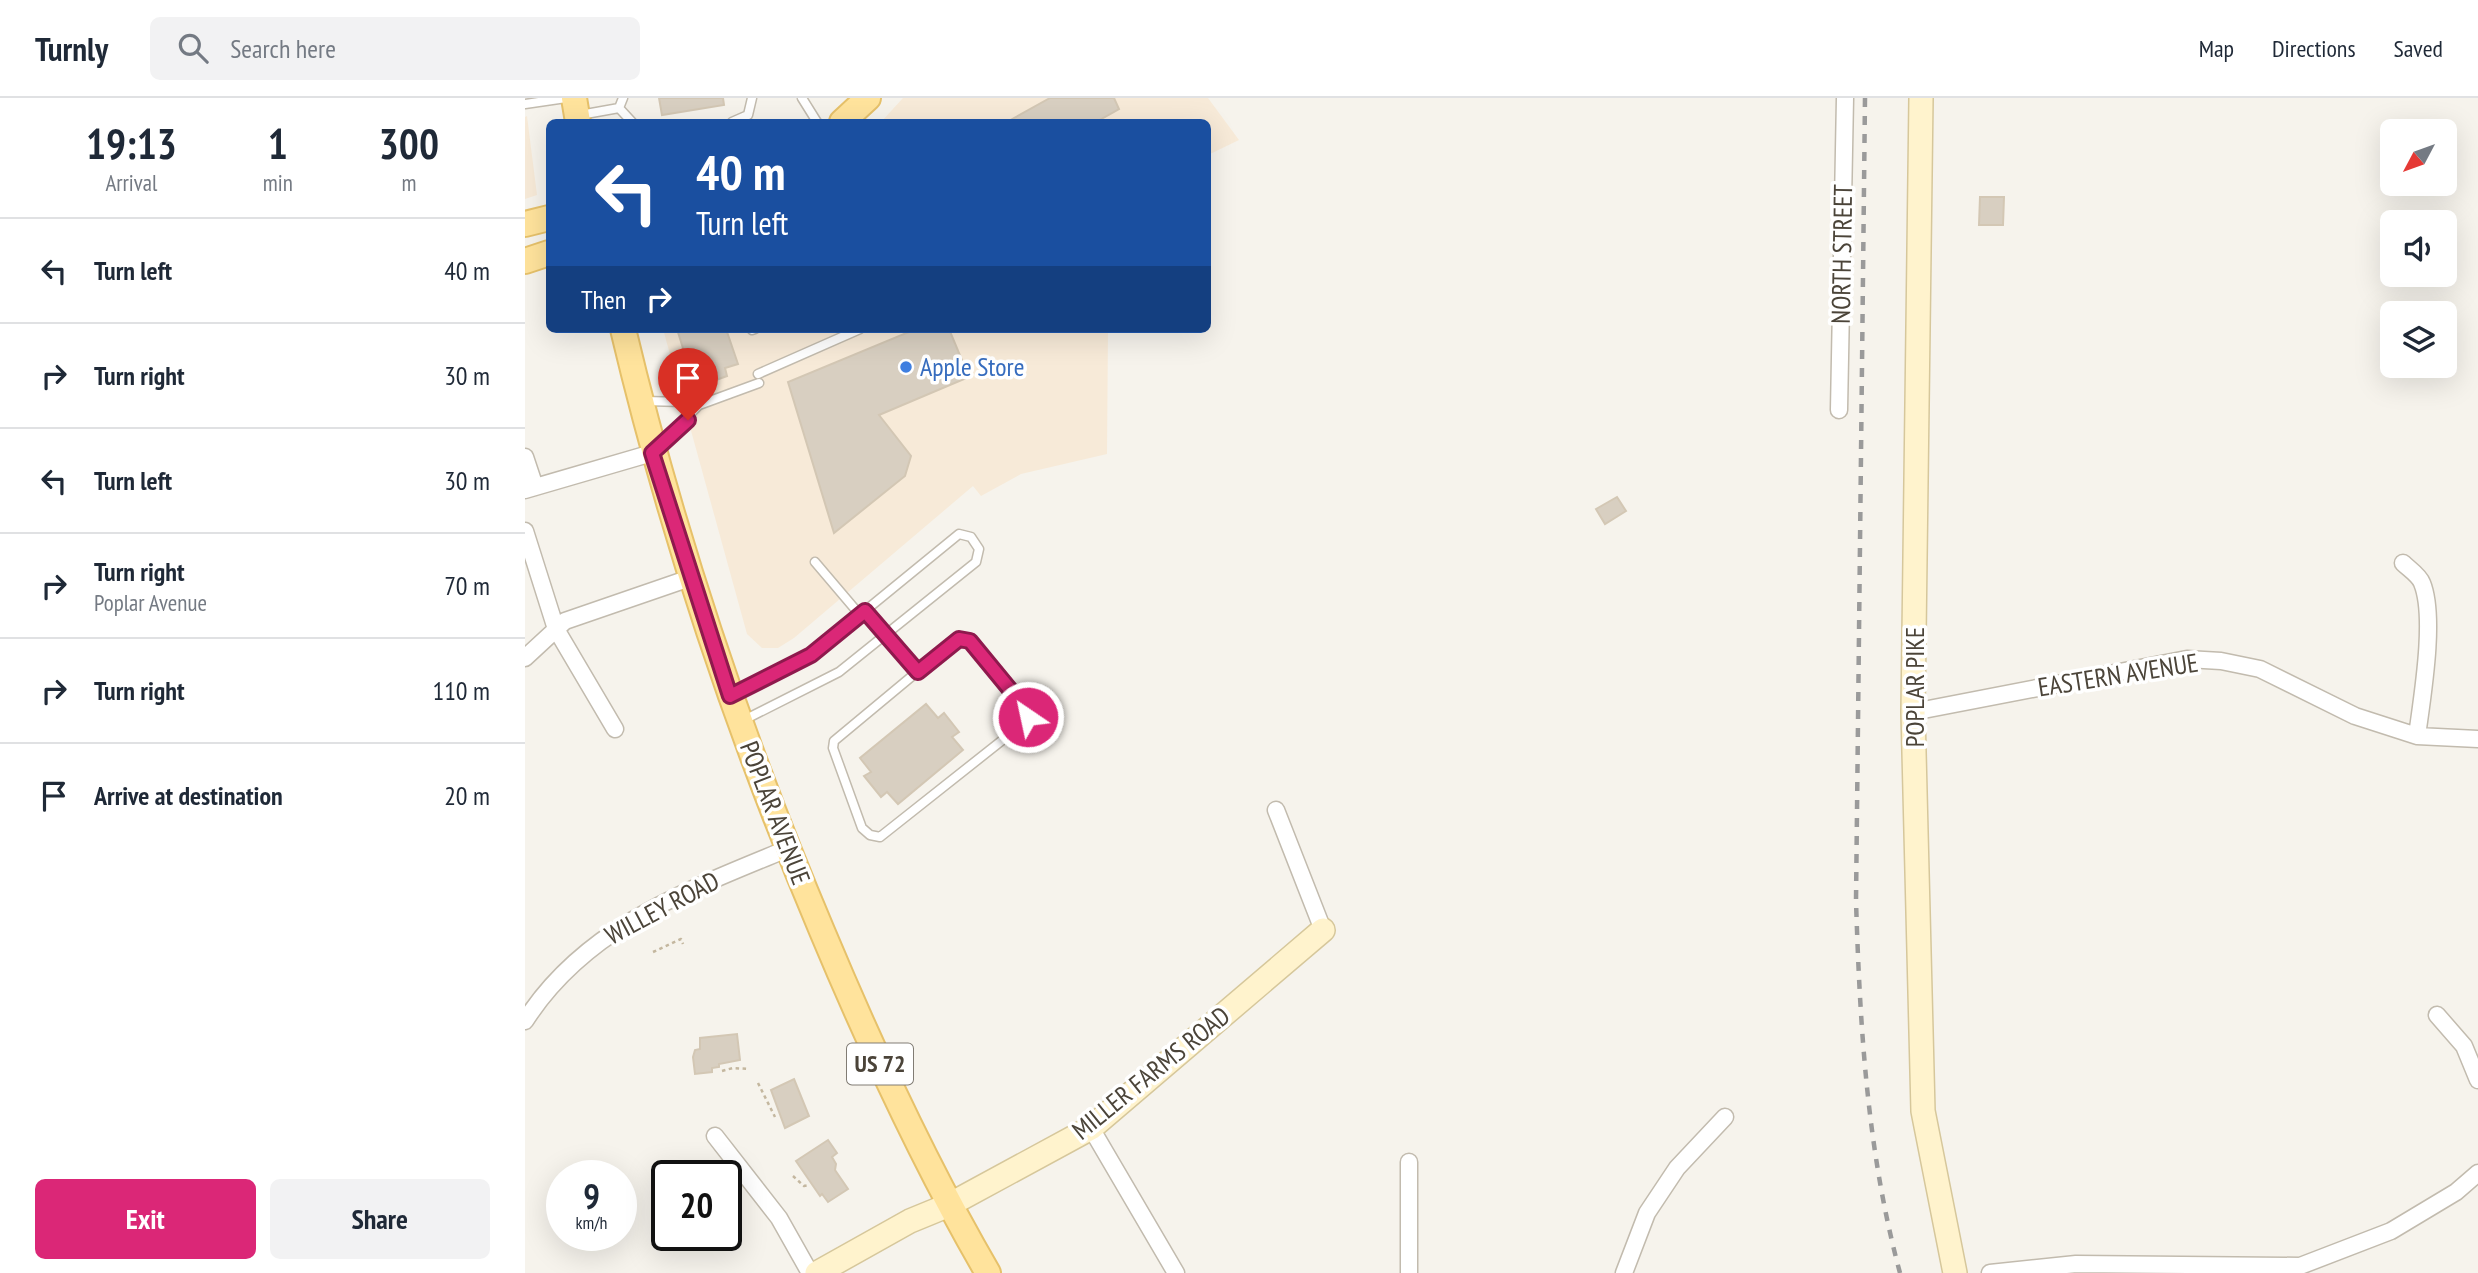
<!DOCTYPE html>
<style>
:root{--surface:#fff;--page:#f2f2f3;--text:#1f2937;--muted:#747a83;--line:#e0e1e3;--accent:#db2777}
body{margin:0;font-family:"PT Sans Narrow",sans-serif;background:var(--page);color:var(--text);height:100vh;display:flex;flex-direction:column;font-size:26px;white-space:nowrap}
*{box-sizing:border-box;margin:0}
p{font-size:23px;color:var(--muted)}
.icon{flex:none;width:38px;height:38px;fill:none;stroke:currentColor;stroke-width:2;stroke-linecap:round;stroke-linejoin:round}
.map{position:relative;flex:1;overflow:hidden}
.sheet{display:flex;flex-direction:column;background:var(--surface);width:525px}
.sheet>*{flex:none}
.top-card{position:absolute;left:21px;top:21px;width:665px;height:214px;border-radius:10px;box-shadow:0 7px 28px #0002;background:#1a4fa0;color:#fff;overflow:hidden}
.needle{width:46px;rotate:229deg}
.controls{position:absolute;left:1855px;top:21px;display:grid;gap:14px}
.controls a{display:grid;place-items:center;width:77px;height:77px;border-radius:10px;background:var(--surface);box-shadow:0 7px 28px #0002;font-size:35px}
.speed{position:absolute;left:21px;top:1062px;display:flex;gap:14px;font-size:35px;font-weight:700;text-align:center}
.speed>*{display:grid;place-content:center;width:91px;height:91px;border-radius:50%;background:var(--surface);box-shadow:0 7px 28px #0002;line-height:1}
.speed small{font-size:18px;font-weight:400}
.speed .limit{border:4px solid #111;border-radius:10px;background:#fff;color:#111}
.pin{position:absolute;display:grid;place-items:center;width:60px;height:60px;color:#fff;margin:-72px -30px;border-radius:50% 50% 50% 0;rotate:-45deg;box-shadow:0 0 7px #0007}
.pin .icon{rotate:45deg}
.me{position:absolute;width:77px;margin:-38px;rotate:326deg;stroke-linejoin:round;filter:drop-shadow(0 0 5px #0008)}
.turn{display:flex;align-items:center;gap:24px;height:147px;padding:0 35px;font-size:32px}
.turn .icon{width:91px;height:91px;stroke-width:2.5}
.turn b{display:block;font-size:49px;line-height:60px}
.then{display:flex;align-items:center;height:66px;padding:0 35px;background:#0003;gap:14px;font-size:26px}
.eta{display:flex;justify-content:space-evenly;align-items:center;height:119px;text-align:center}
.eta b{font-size:42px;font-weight:800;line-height:49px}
.button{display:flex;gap:14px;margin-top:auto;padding:14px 35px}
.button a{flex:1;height:80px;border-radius:10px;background:var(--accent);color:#fff;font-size:28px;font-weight:800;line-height:80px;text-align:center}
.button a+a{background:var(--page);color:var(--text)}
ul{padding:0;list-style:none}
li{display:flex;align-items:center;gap:21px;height:105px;padding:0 35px;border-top:2px solid var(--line)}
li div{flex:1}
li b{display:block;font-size:26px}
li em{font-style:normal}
header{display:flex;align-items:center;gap:42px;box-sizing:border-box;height:98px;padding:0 35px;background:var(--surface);border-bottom:2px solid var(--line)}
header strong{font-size:33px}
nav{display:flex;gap:38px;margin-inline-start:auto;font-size:24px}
.search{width:490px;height:63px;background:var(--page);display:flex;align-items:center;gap:18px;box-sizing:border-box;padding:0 24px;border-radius:10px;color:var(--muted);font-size:26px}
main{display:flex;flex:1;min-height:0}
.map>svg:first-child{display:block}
.commercial{fill:#f7ead8}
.building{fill:#d8cfc1;stroke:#d3c7b4;stroke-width:2}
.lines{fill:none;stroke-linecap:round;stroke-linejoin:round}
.lane-casing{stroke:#c2bbae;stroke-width:11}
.street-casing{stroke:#c2bbae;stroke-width:19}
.secondary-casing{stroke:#d6c79b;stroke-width:26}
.primary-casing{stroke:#e6c16a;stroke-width:28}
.path{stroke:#c4b79f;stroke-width:2.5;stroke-dasharray:3.5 3.5;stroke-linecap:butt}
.lane{stroke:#fff;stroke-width:8}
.street{stroke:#fff;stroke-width:16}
.secondary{stroke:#fff3cd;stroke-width:23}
.primary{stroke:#ffe39c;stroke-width:24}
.rail{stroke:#9a9a9a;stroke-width:4.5;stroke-dasharray:9 9;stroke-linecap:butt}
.route-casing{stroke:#8e194d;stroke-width:18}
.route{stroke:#db2777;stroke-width:12}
.shop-dot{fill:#3f7fe0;stroke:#fff;stroke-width:2.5}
.labels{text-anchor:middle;stroke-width:7;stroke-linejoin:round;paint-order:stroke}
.shield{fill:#fff;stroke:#817c74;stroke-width:2}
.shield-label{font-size:24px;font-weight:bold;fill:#4b4439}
.street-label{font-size:26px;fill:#4b4439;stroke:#fff}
.shop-label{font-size:26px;fill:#366cbe;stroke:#fff;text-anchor:start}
</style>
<header>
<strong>Turnly</strong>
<div class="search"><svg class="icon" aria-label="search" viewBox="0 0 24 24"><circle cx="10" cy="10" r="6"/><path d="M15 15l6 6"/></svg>Search here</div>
<nav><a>Map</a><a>Directions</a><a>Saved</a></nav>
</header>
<main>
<section class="sheet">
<div class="eta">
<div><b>19:13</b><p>Arrival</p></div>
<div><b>1</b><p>min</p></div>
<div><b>300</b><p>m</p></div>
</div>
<ul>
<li><svg class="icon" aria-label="left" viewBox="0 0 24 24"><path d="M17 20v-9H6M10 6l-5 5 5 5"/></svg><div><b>Turn left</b></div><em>40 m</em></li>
<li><svg class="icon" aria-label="right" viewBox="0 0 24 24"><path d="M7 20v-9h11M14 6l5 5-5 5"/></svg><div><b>Turn right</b></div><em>30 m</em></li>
<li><svg class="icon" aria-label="left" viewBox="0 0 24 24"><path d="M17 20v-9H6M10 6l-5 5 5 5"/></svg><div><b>Turn left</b></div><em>30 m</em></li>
<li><svg class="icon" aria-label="right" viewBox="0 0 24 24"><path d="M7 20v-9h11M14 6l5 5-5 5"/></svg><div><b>Turn right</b><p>Poplar Avenue</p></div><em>70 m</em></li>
<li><svg class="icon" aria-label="right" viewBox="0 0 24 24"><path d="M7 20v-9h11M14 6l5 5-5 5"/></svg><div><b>Turn right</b></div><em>110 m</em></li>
<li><svg class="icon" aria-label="arrive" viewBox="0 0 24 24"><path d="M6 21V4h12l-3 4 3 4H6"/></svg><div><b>Arrive at destination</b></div><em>20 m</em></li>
</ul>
<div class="button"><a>Exit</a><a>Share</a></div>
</section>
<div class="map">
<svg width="1953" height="1175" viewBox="0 0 1953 1175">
<rect width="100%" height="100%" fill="#f6f3ec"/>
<path class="commercial" d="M378 0H683L714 42 683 57 682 24H356Z
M2 18 12 97 0 101V19Z
M138 231H583L582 356 496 376 456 398 448 388 269 540 253 550H237L222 536Z"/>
<path class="building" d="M134 0H198L199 7 137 17Z
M525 0H589L594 11 571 24H482Z
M1455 99H1479L1478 127H1454Z
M152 231H201L213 266 200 270 202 278 180 286 176 276 167 279Z
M391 231H424L444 279 354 317 386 358 380 378 309 435 263 284Z
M1092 399 1101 413 1080 426 1071 411Z
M401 606 413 620 419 615 434 634 427 639 438 652 373 706 362 694 356 699 339 678 346 674 335 660Z
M212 936 215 962 194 966V969L187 970V974L170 976 168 959 170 952 175 951V940Z
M269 981 284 1018 260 1030 246 992Z
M303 1042 312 1055 307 1059 311 1066 310 1072 323 1091 303 1104 297 1096 295 1098 271 1063Z"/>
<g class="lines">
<g class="lane-casing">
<path id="lane" d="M277 0 292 24
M0 6 41 0
M94 10 107 24
M94 10 98 0
M55 17 94 10
M207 24 223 17 227 0
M227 232 230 231
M233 276 335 231
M119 303 160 304 174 307
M133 349 174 307 234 285
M290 464 335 517
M340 513 392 574 434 541 445 543 501 611 503 619 499 625 355 739 345 737 337 730 308 650 309 643 392 574
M208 597 286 557 434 436 446 439 454 451 451 464 314 574 217 623"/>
</g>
<g class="street-casing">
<path id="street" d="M1314 312 1320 0
M0 359 10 389
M0 392 127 355
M0 433 31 531 90 631
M1878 465C1884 471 1894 477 1897 485 1911 519 1897 600 1892 638
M0 560 40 523 165 480
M1388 614 1662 561 1696 563 1735 571 1830 618 1892 638 1953 641
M751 712 798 832
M1912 917 1939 948 1953 982
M0 923C60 829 163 792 262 751
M566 1030 651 1175
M190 1038 254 1120 285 1175
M884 1175V1064
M1099 1175 1122 1115 1152 1070 1200 1019
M1465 1175 1551 1166 1775 1168 1866 1133 1931 1094 1953 1075"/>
</g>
<g class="secondary-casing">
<path id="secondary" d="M1396 0 1388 614 1398 1013 1430 1175
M292 1175 385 1123 424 1107 566 1030 798 832"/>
</g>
<g class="primary-casing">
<path id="primary" d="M49 0 53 24
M317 24 343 0
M0 126 24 120
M0 163 24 155
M98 231C147 437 214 637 297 833 346 950 399 1065 463 1175"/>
</g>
<path class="path" d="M128 854 156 841 158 846
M197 973 208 970 224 971
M233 985 250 1019
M268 1078 279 1088 285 1087
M201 1117 215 1140"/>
<use href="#lane" class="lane"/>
<use href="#street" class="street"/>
<use href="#secondary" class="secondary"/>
<use href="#primary" class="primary"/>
<path class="rail" d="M1340 0 1331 803C1335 929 1342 1053 1375 1175"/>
</g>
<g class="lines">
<g class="route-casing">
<path id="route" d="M163 322 127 355 205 598 286 557 340 513 393 574 434 541 445 543 501 611 503 619"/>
</g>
<use href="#route" class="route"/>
</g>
<circle class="shop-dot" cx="381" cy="269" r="7"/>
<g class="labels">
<rect class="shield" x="322" y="945.5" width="66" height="41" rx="5"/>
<g class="shield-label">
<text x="355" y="974">US 72</text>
</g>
<g class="street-label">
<text transform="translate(1317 156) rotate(-89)" y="9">NORTH STREET</text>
<text transform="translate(1593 577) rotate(-9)" y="9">EASTERN AVENUE</text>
<text transform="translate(1390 589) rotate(-90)" y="9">POPLAR PIKE</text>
<text transform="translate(250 715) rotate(69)" y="9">POPLAR AVENUE</text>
<text transform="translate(137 810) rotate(-28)" y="9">WILLEY ROAD</text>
<text transform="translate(626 975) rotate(-39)" y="9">MILLER FARMS ROAD</text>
</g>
<g class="shop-label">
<text x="395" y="278">Apple Store</text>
</g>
</g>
</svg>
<div class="controls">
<a><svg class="needle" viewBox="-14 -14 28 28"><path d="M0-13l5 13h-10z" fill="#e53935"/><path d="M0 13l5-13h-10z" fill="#747a83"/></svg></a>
<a><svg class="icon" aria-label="sound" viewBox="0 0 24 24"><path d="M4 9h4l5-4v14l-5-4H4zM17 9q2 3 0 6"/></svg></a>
<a><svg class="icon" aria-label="layers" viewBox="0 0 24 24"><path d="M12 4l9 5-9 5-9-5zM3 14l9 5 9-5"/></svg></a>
</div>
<div class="speed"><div>9<small>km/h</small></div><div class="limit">20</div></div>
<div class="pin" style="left:163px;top:322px;background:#d93025"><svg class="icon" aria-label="arrive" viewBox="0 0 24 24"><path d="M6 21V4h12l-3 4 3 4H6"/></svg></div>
<svg class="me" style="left:503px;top:619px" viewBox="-20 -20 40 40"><circle r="17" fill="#db2777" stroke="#fff" stroke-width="3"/><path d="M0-11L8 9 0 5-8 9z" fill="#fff"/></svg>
<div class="top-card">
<div class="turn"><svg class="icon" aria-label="left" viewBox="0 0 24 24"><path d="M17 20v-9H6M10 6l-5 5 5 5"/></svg><div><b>40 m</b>Turn left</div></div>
<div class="then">Then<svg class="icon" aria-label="right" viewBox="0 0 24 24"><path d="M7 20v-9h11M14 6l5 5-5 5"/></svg></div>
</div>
</div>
</main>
